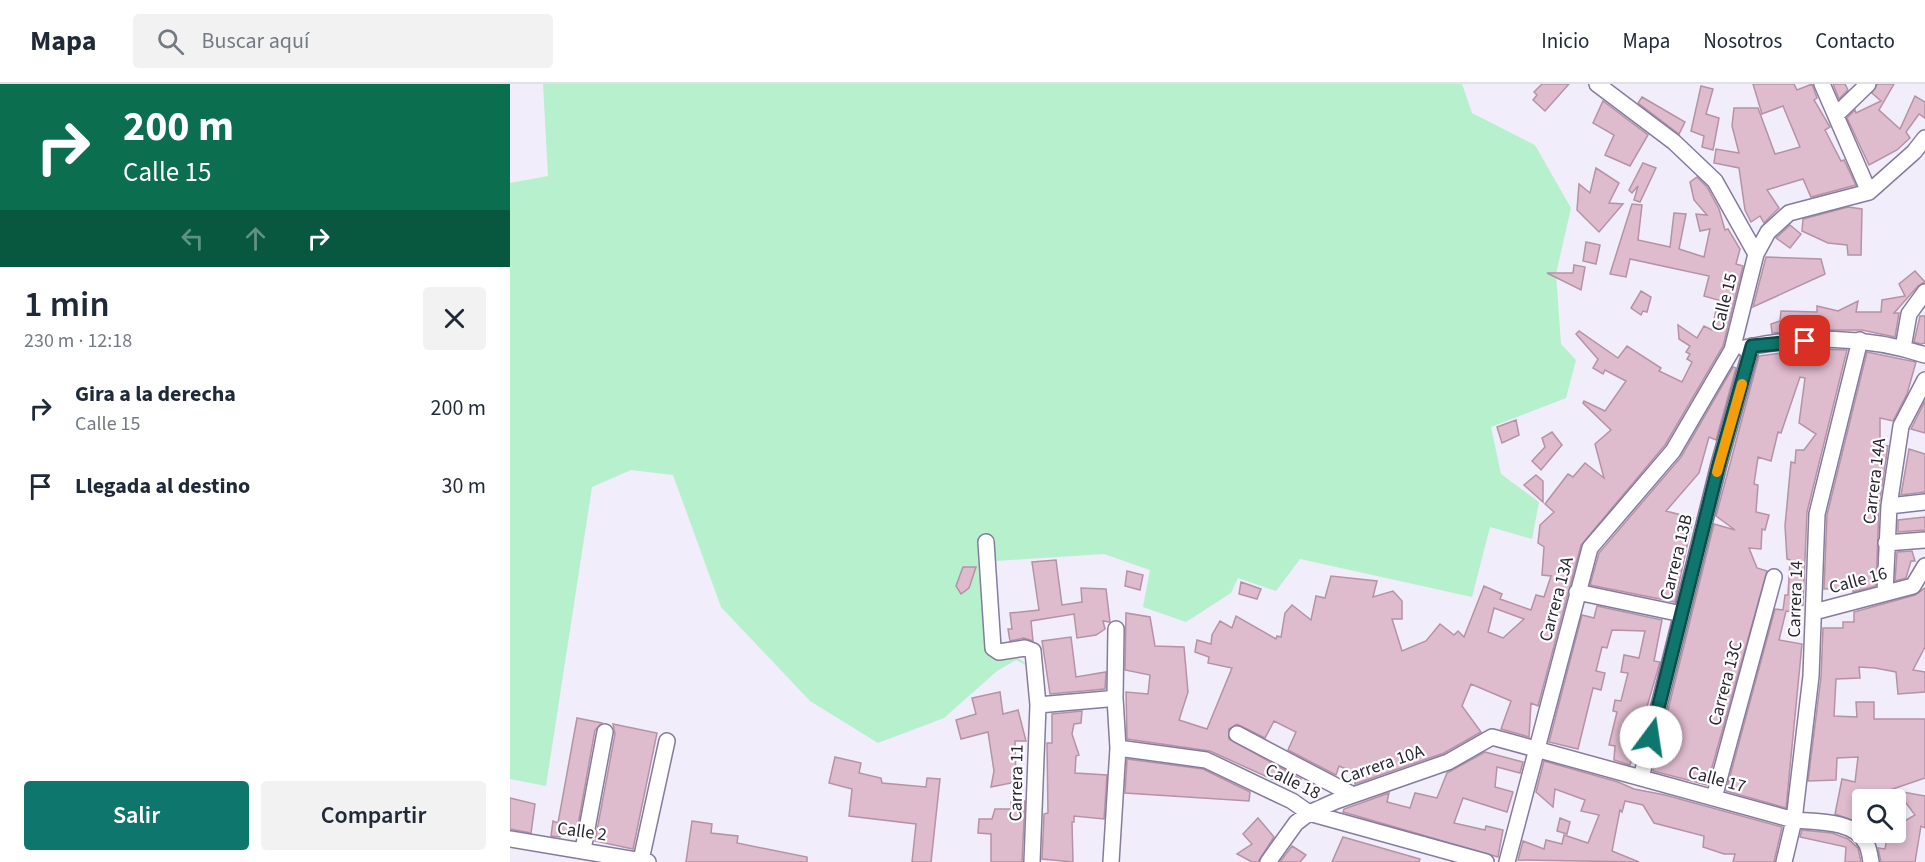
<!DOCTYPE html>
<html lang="es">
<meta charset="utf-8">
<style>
:root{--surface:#fff;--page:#f2f2f3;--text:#1f2937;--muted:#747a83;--line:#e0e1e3;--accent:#0f766e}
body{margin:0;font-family:"Source Sans 3",sans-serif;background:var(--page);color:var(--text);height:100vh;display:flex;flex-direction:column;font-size:22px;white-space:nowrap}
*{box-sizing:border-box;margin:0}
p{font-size:20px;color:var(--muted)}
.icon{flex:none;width:33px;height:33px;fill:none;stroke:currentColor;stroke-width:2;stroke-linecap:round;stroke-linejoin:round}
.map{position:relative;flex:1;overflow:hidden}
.panel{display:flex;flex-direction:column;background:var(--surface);width:510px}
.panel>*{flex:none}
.banner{background:#0b6e4f;color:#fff;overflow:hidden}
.fabs{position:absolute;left:1342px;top:705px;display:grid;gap:12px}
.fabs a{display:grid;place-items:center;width:54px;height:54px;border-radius:6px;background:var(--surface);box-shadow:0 3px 9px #0003;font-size:30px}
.pin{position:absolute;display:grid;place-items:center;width:51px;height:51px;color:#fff;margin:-26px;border-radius:12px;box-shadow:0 3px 9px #0006}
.me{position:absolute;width:66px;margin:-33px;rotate:14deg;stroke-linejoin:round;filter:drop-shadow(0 0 4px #0008)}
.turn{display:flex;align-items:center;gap:21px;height:126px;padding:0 24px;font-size:27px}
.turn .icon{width:78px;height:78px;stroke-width:2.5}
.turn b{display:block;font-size:42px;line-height:51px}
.lanes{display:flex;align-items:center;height:57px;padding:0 24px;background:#0003;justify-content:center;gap:30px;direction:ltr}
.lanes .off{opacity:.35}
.round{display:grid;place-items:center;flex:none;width:63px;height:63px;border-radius:6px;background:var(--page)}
.headline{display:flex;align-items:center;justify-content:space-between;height:102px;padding:0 24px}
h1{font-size:36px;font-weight:600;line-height:45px}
.button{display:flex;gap:12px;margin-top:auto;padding:12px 24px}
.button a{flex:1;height:69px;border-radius:6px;background:var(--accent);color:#fff;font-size:24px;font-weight:600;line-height:69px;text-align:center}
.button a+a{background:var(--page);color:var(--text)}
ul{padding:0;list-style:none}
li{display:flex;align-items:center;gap:18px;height:78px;padding:0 24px}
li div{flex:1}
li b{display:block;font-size:22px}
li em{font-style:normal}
header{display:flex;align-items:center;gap:36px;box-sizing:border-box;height:84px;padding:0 30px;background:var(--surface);border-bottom:2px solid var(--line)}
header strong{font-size:28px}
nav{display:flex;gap:33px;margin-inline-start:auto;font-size:21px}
.search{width:420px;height:54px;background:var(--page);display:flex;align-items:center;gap:15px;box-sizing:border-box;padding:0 21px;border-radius:6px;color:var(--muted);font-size:22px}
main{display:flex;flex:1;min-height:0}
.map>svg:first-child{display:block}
.green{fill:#b6f0cd}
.building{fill:#dfbbce;stroke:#b592a5;stroke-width:1.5;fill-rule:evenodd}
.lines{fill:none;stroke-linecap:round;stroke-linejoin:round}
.street-casing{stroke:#857b9b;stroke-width:18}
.street{stroke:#fff;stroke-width:15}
.route-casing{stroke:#0a4d48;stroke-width:15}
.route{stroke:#0f766e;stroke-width:10}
.slow{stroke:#f59e0b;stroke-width:10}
.labels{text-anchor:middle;stroke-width:4.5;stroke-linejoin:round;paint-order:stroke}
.street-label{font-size:18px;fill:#292632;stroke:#fff}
</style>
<header>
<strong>Mapa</strong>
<div class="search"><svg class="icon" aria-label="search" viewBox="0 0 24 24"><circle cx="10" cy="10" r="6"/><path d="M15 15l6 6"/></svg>Buscar aquí</div>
<nav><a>Inicio</a><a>Mapa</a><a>Nosotros</a><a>Contacto</a></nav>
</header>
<main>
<section class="panel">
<div class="banner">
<div class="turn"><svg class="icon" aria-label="right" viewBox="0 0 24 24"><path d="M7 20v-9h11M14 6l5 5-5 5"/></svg><div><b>200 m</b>Calle 15</div></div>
<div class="lanes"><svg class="icon off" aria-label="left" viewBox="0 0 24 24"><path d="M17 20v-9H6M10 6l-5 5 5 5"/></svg><svg class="icon off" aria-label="ahead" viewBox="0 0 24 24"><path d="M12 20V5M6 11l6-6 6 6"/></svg><svg class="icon" aria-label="right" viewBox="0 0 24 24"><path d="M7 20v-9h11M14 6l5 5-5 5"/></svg></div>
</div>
<div class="headline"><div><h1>1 min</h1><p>230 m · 12:18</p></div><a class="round"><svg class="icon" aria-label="close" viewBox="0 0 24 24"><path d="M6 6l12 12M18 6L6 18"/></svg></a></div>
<ul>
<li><svg class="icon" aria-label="right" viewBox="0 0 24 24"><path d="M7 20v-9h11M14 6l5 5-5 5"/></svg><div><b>Gira a la derecha</b><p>Calle 15</p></div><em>200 m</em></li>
<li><svg class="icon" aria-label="arrive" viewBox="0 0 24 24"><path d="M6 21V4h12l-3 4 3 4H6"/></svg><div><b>Llegada al destino</b></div><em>30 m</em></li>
</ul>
<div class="button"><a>Salir</a><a>Compartir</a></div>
</section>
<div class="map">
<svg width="1415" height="778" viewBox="0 0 1415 778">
<rect width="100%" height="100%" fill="#f1edfb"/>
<path class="green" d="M33 0H952L962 29 1025 61 1061 124 1046 190 1051 260 1066 276 1056 314 981 343 991 390 1029 418 1022 455 980 443 962 513 790 475 766 507 728 494 721 509 676 538 633 523 640 486 594 470 486 477 488 561 529 588 506 576 487 587 434 634 368 659 300 617 211 523 163 391 121 386 82 403 36 702 0 695V99L38 92Z"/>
<path class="building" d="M1032 0H1059L1035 27 1023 16 1027 11 1024 8Z
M1243 0H1284L1287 6 1302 0 1307 14 1304 16 1320 43 1315 46 1331 77 1334 76 1346 101 1301 113 1293 95 1260 105 1257 106 1269 124 1254 139 1250 132 1241 138 1235 126 1229 84 1204 79 1206 65 1229 69 1222 42 1224 24H1248L1265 70 1290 63 1273 22 1252 30Z
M1323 0H1335L1338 6 1329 15Z
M1367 0H1384L1369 26 1390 45 1405 12 1415 18V34L1409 30 1396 48 1400 54 1387 66 1359 81 1337 34 1345 26 1346 29 1371 17 1362 9Z
M1191 2 1203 5 1196 30 1209 34 1203 66 1192 63 1194 52 1181 47Z
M1132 13 1175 38 1169 50 1128 19Z
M1093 17 1138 51 1120 82 1095 71 1104 51 1083 39Z
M1133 79 1146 84 1130 118 1124 116 1128 102 1122 109 1119 106Z
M1086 84 1109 99 1099 119 1113 120 1089 148 1067 126 1069 100 1080 109Z
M1187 93 1197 103 1209 125 1215 146 1218 145 1230 165 1226 180 1233 182 1213 262 1155 361 1071 461 1028 622 1021 619 1019 653 991 645 1001 617 961 600 952 622 971 648 934 669 845 700 846 689 829 682 826 691 778 666 786 648 764 637 755 654 727 640 719 645V655L791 695 786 706 700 667 617 655 616 608 638 610 640 591 615 586 616 529 640 533 645 562 674 563 678 608 669 636 697 645 722 584 698 579 699 573 685 568 687 556 701 560 702 551 710 537 722 544 726 532 766 555 767 552 771 553 775 529 782 521 801 536 806 512 815 514 821 492 867 497 863 513 883 507 892 517V535H882L892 567 916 557 930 540 944 551 948 547 954 553 974 502 992 510 990 515 1021 526 1026 511 1034 513 1041 492 1032 491 1034 463 1028 459 1030 441 1044 428 1035 420 1058 390 1063 393 1075 379 1094 394 1085 360 1101 346 1073 319 1074 317 1095 327 1116 297 1095 286 1093 290 1083 284 1088 275 1066 250 1069 247 1108 274 1117 262 1151 284 1149 287 1172 298 1182 278 1177 275 1180 270 1176 268 1180 262 1169 255 1168 241 1187 254 1194 242 1202 246 1208 216 1194 212 1199 192 1120 175 1116 193 1100 190 1122 120 1132 121 1128 156 1160 163 1164 129 1176 130 1169 165 1194 173 1200 145 1190 147 1186 130 1197 131 1184 116 1180 98ZM984 524 1014 535 993 554 978 548Z
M1338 123 1352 125 1351 171H1338L1337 161 1318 159 1292 147 1293 135Z
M1280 141 1291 150 1280 164 1266 154Z
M1076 158 1090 161 1086 180 1073 177Z
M1256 173 1311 175 1315 190 1243 223Z
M1064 181 1075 183 1071 206 1037 189H1063Z
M1405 187 1415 198 1408 202 1384 229H1389L1385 253 1352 246H1301L1262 249 1261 240 1270 237 1271 227 1307 228V222L1328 227 1348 217 1346 228H1371L1372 216 1395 212 1389 200Z
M1131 207 1141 213 1137 228 1133 227 1131 231 1121 224Z
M1410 232H1415V259L1411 260 1404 258Z
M1302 265 1337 266 1297 428 1293 521 1290 520 1288 529 1276 527 1269 556 1292 560 1276 724 1216 707 1265 525 1273 526 1275 511H1278L1280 476 1277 475 1275 442 1281 378 1285 379 1286 366H1294L1306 350 1289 339 1295 294 1290 293 1271 349 1268 348 1261 377 1248 373 1244 400 1248 401 1246 428 1259 431 1255 446 1252 445 1251 465 1239 464 1247 484 1257 487 1197 701 1143 687 1204 440 1225 446 1206 432 1249 272Z
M1357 268 1406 278 1397 310 1383 337 1370 334V361L1378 362 1369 422 1366 502 1343 508V504L1314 505 1317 431Z
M1223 283 1226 284 1206 356 1199 353 1189 389 1156 427 1183 434 1165 518 1080 501 1089 469 1171 373Z
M1415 317V349L1401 345Z
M1006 336 1009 351 992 359 987 343Z
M1042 348 1052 361 1031 386 1022 377 1035 363 1032 354Z
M1399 365 1415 370V408L1391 411Z
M1026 391 1033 397V418L1014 401Z
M1415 433V446L1388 448V436Z
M1402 467 1405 477H1401L1396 494 1385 497 1387 468Z
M546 476 552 521 572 518 571 504 596 505 600 538 593 537 595 545 586 551 567 554 564 530 521 537 523 557 514 554 500 557 498 545H502L500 529 529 526 522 478Z
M453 483H466L459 504 451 510 446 502Z
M617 487 633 491 630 506 615 502Z
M731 498 751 505 747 515 729 510Z
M1415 504V563L1403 586 1415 588V608L1388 610 1386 588 1365 584 1349 583 1350 594 1326 595 1324 632 1347 633 1346 618H1364V635H1415V694L1380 706H1360L1359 714H1353L1350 739 1325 730 1332 695 1345 698 1348 673 1327 674 1326 696 1298 697 1311 593 1313 544H1333V538H1344V528L1405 511Z
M1087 522 1152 536 1144 577 1150 578 1120 681 1104 676 1105 662 1099 661 1107 628 1103 627 1105 616 1111 617 1118 589 1111 588 1114 571 1129 574 1135 547 1102 546 1097 564 1092 563 1086 587 1095 589 1091 606 1083 604 1068 665 1039 658 1072 531 1084 534Z
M561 553 566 593 596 588 595 605 540 610 532 557Z
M490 608 493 630 508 626 516 657H505L506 698 481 703 484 687 478 648 451 655 446 636 466 630 462 614Z
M572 627 571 639 564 640 562 650 569 671 566 672 565 689 597 691 594 735 564 732V738H562L563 778 532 775 534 730 538 729 537 659H542V630Z
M67 634 92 639 85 646 66 752 52 748 50 753 41 752 43 737 48 739Z
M103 640 147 649 123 765 85 757 105 650Z
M975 668 1013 678 1010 689 987 683 985 703 1003 708 997 728 953 714 944 739 975 746 976 742 993 746 988 773 833 728 834 725 879 709 877 718 900 724 905 709 927 714 937 689Z
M325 673 351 679 349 689 371 694 372 699 416 703 417 694 430 695 421 778H402L406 740 339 732 342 705 319 699Z
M617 675 693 685 740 708 739 717 615 709Z
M1034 677 1108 698 1124 705 1155 711 1272 743 1264 778H1223L1225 770H1214L1193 763 1194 752 1144 739 1133 721 1115 717 1112 728 1110 726 1102 767 1129 778 1008 776 1013 757 1034 765 1036 756 1052 760 1054 751 1078 759 1089 731 1071 727 1075 716 1045 705 1043 723 1026 708Z
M1387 707 1415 712V744L1411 742 1405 778H1371L1368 764 1375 765 1378 748H1386V742L1405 731Z
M0 714 25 720 21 749 0 745Z
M515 717 512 778H481V750L468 749 469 735H482L485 725H501V718Z
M748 734 764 753 748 778H742L727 770 742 760 733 750Z
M1050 734 1060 738 1057 750 1047 747Z
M182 737 202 740 201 749 228 752 227 759 297 773V778H176Z
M1292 746 1322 749 1338 755 1348 764 1351 778H1335L1336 763 1290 753Z
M833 753 910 775 909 778H822Z
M782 762 796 771 790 778H770Z"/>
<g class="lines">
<g class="street-casing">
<path id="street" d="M1087 0 1164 58 1205 97 1246 170
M1312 0 1359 108
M1327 30 1358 0
M1234 264C1293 251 1357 252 1415 271
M1393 264 1399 230 1415 208
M1379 422 1415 418
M476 458 483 564 489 568 515 564 523 567 528 621 522 778
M1376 459 1415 456
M1067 508 1172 530
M1375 509 1379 422 1391 342 1415 296
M1304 528 1403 502 1415 482
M528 621 597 615
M727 650 843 711
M608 664 696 676 782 717 799 729 976 778
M1131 694 1209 380 1242 262
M1204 714 1264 493
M0 755 138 778
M73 766 95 648
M131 776 157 657
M601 778 608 664 605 614 606 545
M758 778 786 739 799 729 826 717 938 678 982 653 1284 736C1306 738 1344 736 1356 759 1359 764 1360 772 1361 778
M997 778 1080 464 1163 367 1222 266 1246 170 1258 148 1279 129 1359 108 1404 68 1415 54
M1274 778 1284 736 1301 592 1307 430 1350 256"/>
</g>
<use href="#street" class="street"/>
</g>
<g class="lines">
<g class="route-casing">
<path id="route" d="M1141 653 1209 380 1242 262 1295 257"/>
</g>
<use href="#route" class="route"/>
<path class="slow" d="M1207 388 1232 300"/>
</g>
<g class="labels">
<g class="street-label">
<text transform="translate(1214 218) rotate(-76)" y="6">Calle 15</text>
<text transform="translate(1364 397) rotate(-83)" y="6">Carrera 14A</text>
<text transform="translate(1166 473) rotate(-76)" y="6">Carrera 13B</text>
<text transform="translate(1348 496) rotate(-15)" y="6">Calle 16</text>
<text transform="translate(1046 515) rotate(-75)" y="6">Carrera 13A</text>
<text transform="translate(1285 515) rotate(-88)" y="6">Carrera 14</text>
<text transform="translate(1215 599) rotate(-75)" y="6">Carrera 13C</text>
<text transform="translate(872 680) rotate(-19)" y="6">Carrera 10A</text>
<text transform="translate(1207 695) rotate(15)" y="6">Calle 17</text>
<text transform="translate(783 697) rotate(26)" y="6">Calle 18</text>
<text transform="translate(506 699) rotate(-89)" y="6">Carrera 11</text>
<text transform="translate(72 747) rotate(8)" y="6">Calle 2</text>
</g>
</g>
</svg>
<div class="fabs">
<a><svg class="icon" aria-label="search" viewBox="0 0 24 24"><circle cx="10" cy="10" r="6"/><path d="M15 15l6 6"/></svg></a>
</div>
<div class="pin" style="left:1295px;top:257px;background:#d93025"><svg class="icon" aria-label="arrive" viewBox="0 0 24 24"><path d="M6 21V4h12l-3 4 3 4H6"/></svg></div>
<svg class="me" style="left:1141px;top:653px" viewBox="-20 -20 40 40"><circle r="19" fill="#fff"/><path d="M0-13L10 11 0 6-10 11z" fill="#0f766e"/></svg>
</div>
</main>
